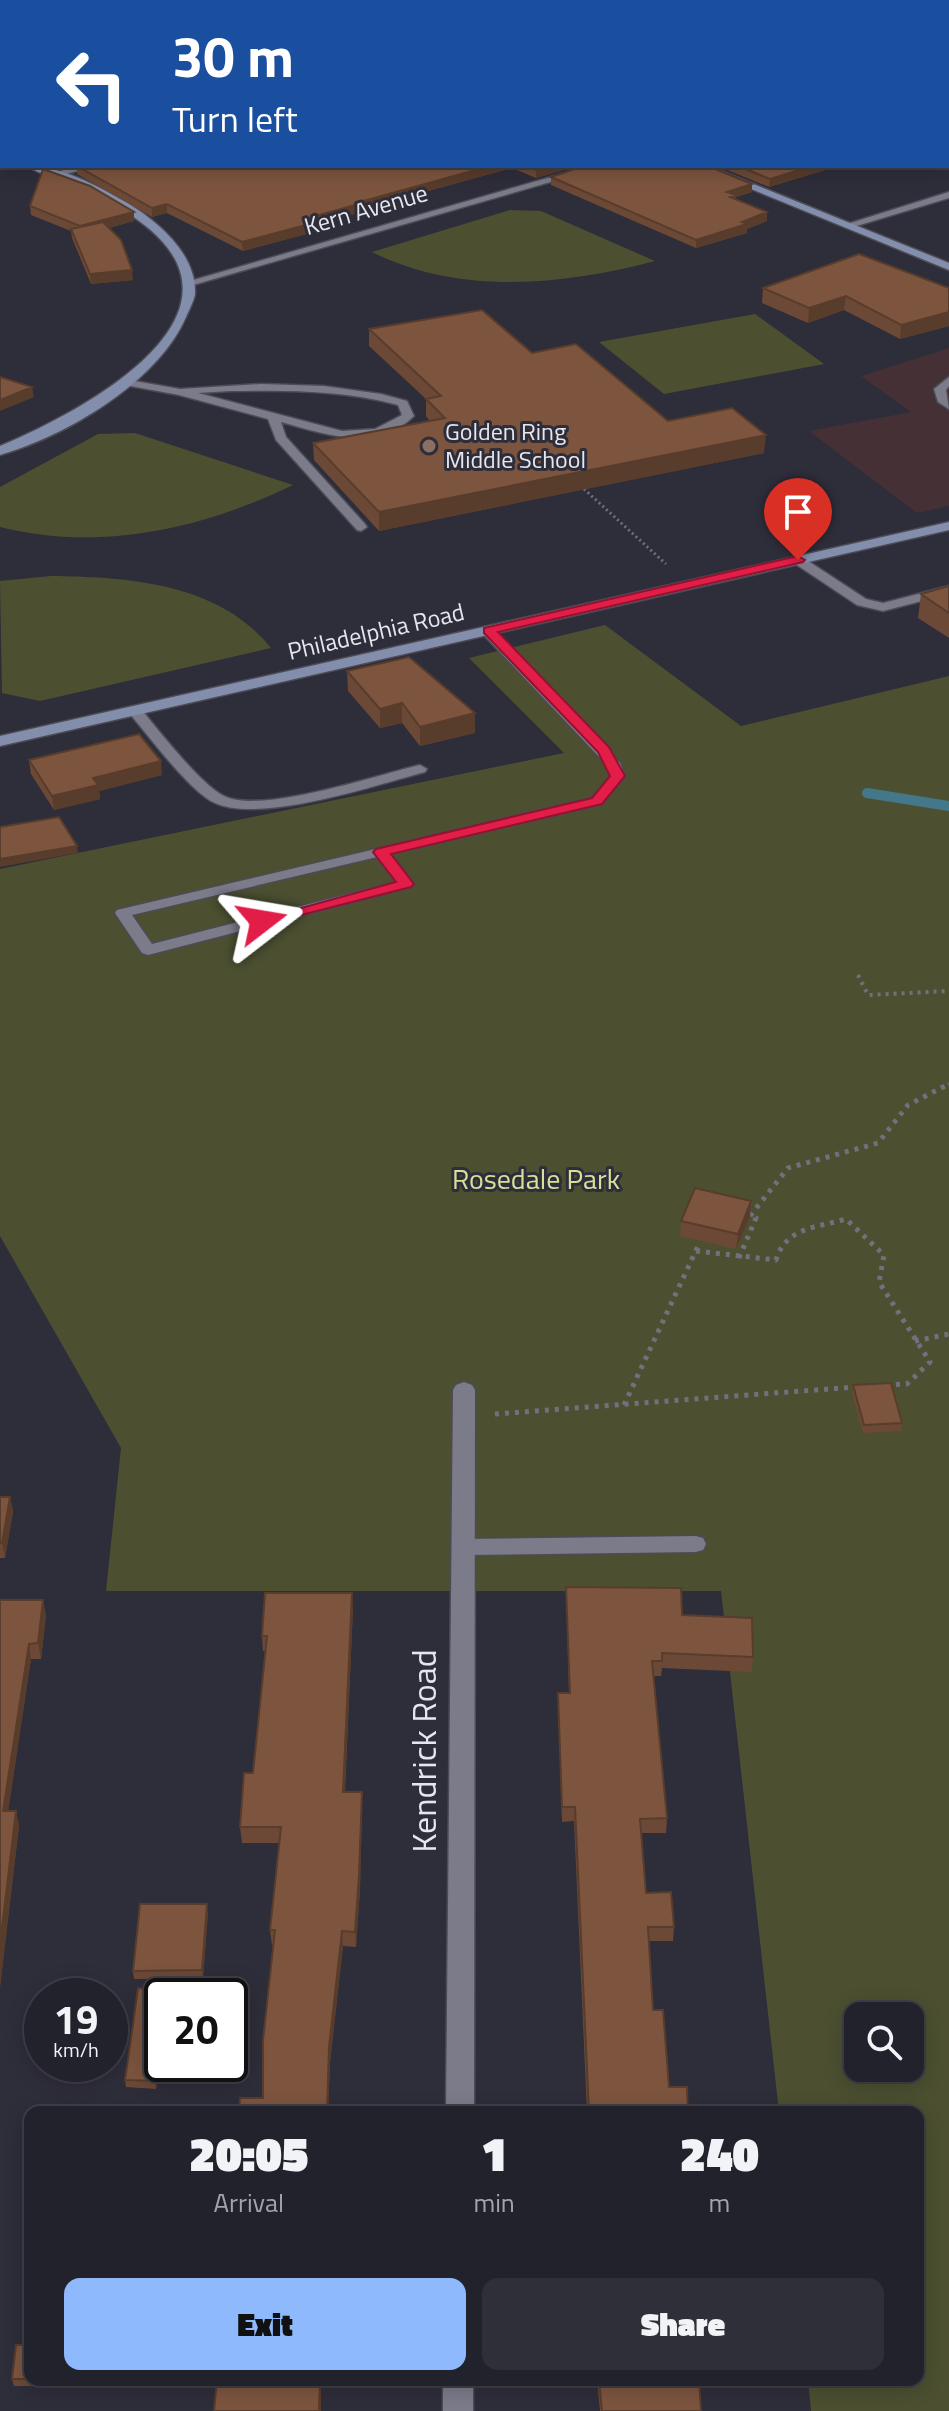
<!DOCTYPE html>
<style>
:root{--surface:#22222c;--page:#2e2f38;--text:#f1f3f6;--muted:#a2a4a9;--line:#3f3f48;--accent:#8eb9fd}
body{margin:0;font-family:"Titillium Web",sans-serif;background:var(--page);color:var(--text);height:100vh;display:flex;flex-direction:column;font-size:30px;white-space:nowrap}
*{box-sizing:border-box;margin:0}
p{font-size:26px;color:var(--muted)}
.icon{flex:none;width:44px;height:44px;fill:none;stroke:currentColor;stroke-width:2;stroke-linecap:round;stroke-linejoin:round}
.map{position:relative;flex:1;overflow:hidden}
.side{position:absolute;left:24px;top:2106px;width:900px;height:280px;display:flex;flex-direction:column;background:var(--surface);border-radius:16px;box-shadow:0 4px 20px #0003,0 0 0 2px var(--line)}
.side>*{flex:none}
.top-card{position:absolute;left:0px;top:0px;width:950px;height:168px;box-shadow:0 4px 20px #0003,0 0 0 2px var(--line);background:#1a4fa0;color:#fff;overflow:hidden}
.buttons{position:absolute;left:844px;top:2002px;display:grid;gap:16px}
.buttons a{display:grid;place-items:center;width:80px;height:80px;border-radius:16px;background:var(--surface);box-shadow:0 4px 20px #0003,0 0 0 2px var(--line);font-size:40px}
.speed{position:absolute;left:24px;top:1978px;display:flex;gap:16px;font-size:40px;font-weight:700;text-align:center}
.speed>*{display:grid;place-content:center;width:104px;height:104px;border-radius:50%;background:var(--surface);box-shadow:0 4px 20px #0003,0 0 0 2px var(--line);line-height:1}
.speed small{font-size:20px;font-weight:400}
.speed .limit{border:4px solid #111;border-radius:12px;background:#fff;color:#111}
.pin{position:absolute;display:grid;place-items:center;width:68px;height:68px;color:#fff;margin:-82px -34px;border-radius:50% 50% 50% 0;rotate:-45deg;box-shadow:0 0 8px #0007}
.pin .icon{rotate:45deg}
.me{position:absolute;width:88px;margin:-44px;rotate:76deg;stroke-linejoin:round;filter:drop-shadow(0 0 6px #0008)}
.turn{display:flex;align-items:center;gap:28px;height:168px;padding:0 40px;font-size:36px}
.turn .icon{width:104px;height:104px;stroke-width:2.5}
.turn b{display:block;font-size:56px;line-height:68px}
.eta{display:flex;justify-content:space-evenly;align-items:center;height:136px;text-align:center}
.eta b{font-size:48px;font-weight:800;line-height:56px}
.cta{display:flex;gap:16px;margin-top:auto;padding:16px 40px}
.cta a{flex:1;height:92px;border-radius:16px;background:var(--accent);color:#111;font-size:32px;font-weight:800;line-height:92px;text-align:center}
.cta a+a{background:var(--page);color:var(--text)}
.map>svg:first-child{display:block}
.commercial{fill:#443035}
.green{fill:#4c5031;fill-rule:evenodd}
.lines{fill:none;stroke-linecap:round;stroke-linejoin:round}
.stream{stroke:#43788b;stroke-width:10}
.lane-casing{stroke:#4c4b56;stroke-width:3}
.street-casing{stroke:#4c4b56;stroke-width:3}
.secondary-casing{stroke:#4c4b56;stroke-width:3}
.path-far2{stroke:#71707c;stroke-width:3;stroke-dasharray:2 3;stroke-linecap:butt}
.path-far1{stroke:#71707c;stroke-width:4;stroke-dasharray:3 5;stroke-linecap:butt}
.path{stroke:#71707c;stroke-width:5;stroke-dasharray:4 6;stroke-linecap:butt}
.lane{fill:#7c7b8a;fill-rule:evenodd}
.street{fill:#7c7b8a;fill-rule:evenodd}
.secondary{fill:#828eac;fill-rule:evenodd}
.wall{fill:#6c4936}
.shaded-wall{fill:#583c2c}
.building{fill:#7d553f;stroke:#583c2c;stroke-width:2}
.route{fill:#e11d48;stroke:#92132f;stroke-width:2}
.education-dot{fill:#8d6e63;stroke:#2e2d3a;stroke-width:3}
.labels{text-anchor:middle;stroke-width:6;stroke-linejoin:round;paint-order:stroke}
.far-street-label{font-size:24px;fill:#e6e6ee;stroke:#2e2d3a}
.far-poi-label{font-size:24px;fill:#e6e6ee;stroke:#2e2d3a;text-anchor:start}
.park-label{font-size:28px;fill:#d6e098;stroke:#2e2d3a}
.near-street-label{font-size:34px;fill:#e6e6ee;stroke:#2e2d3a}
</style>
<div class="map">
<svg width="949" height="2411" viewBox="0 0 949 2411">
<rect width="100%" height="100%" fill="#2e2d3a"/>
<path class="commercial" d="M949 348V506L917 513 809 431 911 412 861 376Z"/>
<path class="green" d="M510 210 541 211 655 261C564 285 460 296 372 252Z
M755 314 824 364 664 394 599 342Z
M135 433 293 485C203 529 99 552 0 527V487L98 434Z
M51 576C129 577 219 583 271 648L40 701 2 693 0 581Z
M605 625 741 726 949 676V2411H811L808 2380H918V2112H779L721 1591H106L121 1448 0 1236V869L564 753 469 658ZM858 2016H910V2068H858Z"/>
<g class="lines">
<path class="stream" d="M867 793 949 806"/>
<g class="lane-casing">
<path id="lane" d="M949 192V198L853 227 844 225Z
M949 377V386L946 390 949 409 938 402 934 389Z
M129 380 180 389 261 384 324 386 381 394 407 401 414 416C377 453 324 434 281 422L286 437 365 524 367 527 361 531 357 530 276 440 268 419 179 395 125 385V381ZM230 391C287 390 344 390 398 405L402 415 375 429 342 431 198 393Z
M794 557H802L866 599 883 603 949 586V594L883 611 857 605 794 563Z
M488 627 493 628 620 763 625 776 602 804 391 854 414 884 411 887 148 955 142 953 115 913 117 910 592 798 611 776 606 764 483 634 481 631ZM377 857 396 882 152 944 132 915Z
M135 707 140 708C158 729 202 787 226 797 265 813 377 775 420 765L427 769 425 772C376 785 260 824 215 803 190 792 149 736 130 714V708Z
M696 1536 703 1538 706 1544 703 1550 696 1552 464 1555 457 1553 454 1547 457 1541 464 1539Z"/>
</g>
<g class="street-casing">
<path id="street" d="M466 0H480L464 2Z
M948 22H949V28H948Z
M77 166H95L56 177 51 174Z
M589 166H606L193 285 183 283Z
M464 1382 472 1385 475 1390 474 2112H446L453 1390 456 1385Z
M443 2380H473V2411H443Z"/>
</g>
<g class="secondary-casing">
<path id="secondary" d="M0 151H2V158H0Z
M28 166C61 166 96 185 124 201 155 219 197 253 195 294 194 301 189 310 186 317 158 382 66 436 0 455V446C72 416 261 320 147 227 125 209 99 195 73 184 58 179 40 175 28 166Z
M695 166H709L949 263V270Z
M949 522V530L0 746V736Z"/>
</g>
<path class="path-far2" d="M584 489 666 564"/>
<path class="path-far1" d="M858 975 868 995 949 991
M941 1088 949 1084"/>
<path class="path" d="M696 1251 776 1260C786 1227 816 1228 846 1219L884 1255 879 1282 930 1362 907 1384 886 1385
M739 1258 756 1218 750 1216 788 1168 878 1143 908 1105 945 1086
M915 1341 949 1334
M624 1405 698 1246
M495 1414 856 1387"/>
<use href="#lane" class="lane"/>
<use href="#street" class="street"/>
<use href="#secondary" class="secondary"/>
</g>
<path class="wall" d="M0 0H438L435 2H2V65L1 64 0 66Z
M77 166H578L536 178 512 168 359 210V213L329 220V228L243 251 167 213 152 217 77 174Z
M717 166H835V167L769 187Z
M551 177 752 192 736 197V200L767 212V221L747 229V233L696 248 551 185Z
M30 206 134 212V221L109 228 133 280 91 284 72 238 71 231 31 215Z
M763 288H949V326L900 339 844 310 808 323 762 303Z
M369 329 532 353 668 421 764 453 379 531 314 460 313 443 430 421 426 416V399L369 346Z
M949 586V638L918 618 921 594Z
M347 671 475 733 420 746 402 723 380 728 348 691Z
M29 760 162 775 99 791 100 799 54 810 31 774Z
M751 1201 750 1216 736 1249 680 1236 681 1221Z
M853 1385 902 1423 901 1431 863 1433 852 1393Z
M0 1497H10L13 1512 5 1558H0Z
M566 1587 682 1615 753 1657 752 1672 662 1668 661 1676H654L667 1818 666 1833H641L646 1893 674 1927 673 1941H649L653 2010 669 2087 587 2112 574 1821 562 1822 558 1708V1693H569Z
M0 1600 46 1615 41 1659H31L8 1811H16L19 1826 0 1987Z
M353 1608 345 1792 362 1807 360 1889 356 1947 343 1946 330 2062 328 2112H239L263 2098 273 1945H272L270 1930 279 1843H242L240 1827 253 1773 265 1651H263L262 1636Z
M208 1912 203 1978 134 1979 133 1971Z
M167 1996 156 2089 126 2087 125 2080Z
M30 2345V2380H78V2386H14L12 2379Z
M597 2380H699L701 2411H600Z"/>
<path class="shaded-wall" d="M377 0H412V2H364Z
M425 0H438L435 2H422Z
M490 166H512V168L359 210V213L329 220V228L243 251 242 242 319 215 356 203Z
M550 166H578L536 178V170Z
M812 166H835V167L769 187 770 179Z
M752 184V192L736 197V204L727 192Z
M167 204V213L152 217V208Z
M134 212V221L81 235 80 226Z
M767 212V221L747 229V233L696 248V240Z
M132 270 133 280 91 284 90 274Z
M846 296 844 310 808 323 809 308Z
M949 312V326L900 339 901 325Z
M32 387 34 397 0 411V400Z
M766 435 764 453 379 531V512Z
M402 703V723L380 728V709Z
M475 713V733L420 746V727Z
M161 761 162 775 99 791 100 799 54 810 52 796 93 778Z
M77 846 78 853 0 867V859Z
M751 1201 750 1216 736 1249 738 1234Z
M10 1497 13 1512 5 1558 2 1543Z
M352 1593 353 1608 344 1807 343 1792Z
M43 1600 46 1615 41 1659 38 1643Z
M29 1644 31 1659 6 1826 3 1811Z
M362 1792V1807L360 1889 356 1947 355 1932Z
M16 1811 19 1826 0 1987V1944Z
M207 1904 208 1912 203 1978 202 1970Z
M342 1931 343 1946 330 2062 328 2112H327L329 2047Z
M162 2029V2046L156 2089 155 2081Z
M320 2380H321V2411H319Z"/>
<path class="building" d="M0 0H377L364 2H2V58L0 57Z
M482 0H865L870 2H475Z
M0 67 2 68V125H0Z
M77 166H490L356 203 359 204 319 215 329 219 242 242 167 204 152 208Z
M526 166H550L536 170Z
M583 166H708L752 184 727 192 736 195 730 197 767 212 742 222 747 224 696 240 551 177Z
M738 166H812L770 179Z
M43 169 90 186 134 212 80 226 30 206Z
M103 222 121 240 132 270 90 274 71 229Z
M859 254 949 288V312L901 325 846 296 809 308 763 288Z
M482 310 532 353 576 344 668 421 732 408 766 435 379 512 313 443 445 418 426 399 441 396 369 329Z
M0 377 32 387 0 400Z
M949 586V613L921 594Z
M409 657 475 713 420 727 402 703 380 709 347 671Z
M139 734 161 761 93 778 98 785 52 796 29 760Z
M59 817 77 846 0 859V827Z
M695 1188 751 1201 738 1234 681 1221Z
M891 1383 902 1423 864 1425 853 1385Z
M0 1497H10L2 1543H0Z
M566 1587 681 1588 682 1615 752 1618 753 1657 662 1653V1661H652L667 1818 640 1819 646 1893 671 1892 674 1927H648L653 2010H663L669 2087H687L688 2112H589L575 1807H562L558 1693H570Z
M265 1593H352L343 1792H362L359 1874 355 1932 342 1931 329 2047 327 2112H239L240 2098H263V2040L275 1930H270L281 1827H240L244 1773H253L267 1636H262Z
M0 1600H43L38 1643 29 1644 3 1811H16L0 1944Z
M140 1904H207L202 1970 133 1971Z
M138 1988 167 1992 166 1996H162V2029L155 2081 125 2080Z
M16 2345H30V2379H12Z
M217 2380H320L319 2411H214Z
M599 2380H699L701 2411H602Z"/>
<path class="route" d="M798 556 805 560 803 562 498 632 609 747 625 776 602 804 391 854 414 884 411 887 262 925 254 921 396 882 373 852 376 849 592 798 610 776 598 752 484 633V628Z"/>
<circle class="education-dot" cx="429" cy="446" r="8"/>
<g class="labels">
<g class="far-street-label">
<text transform="translate(366 210) rotate(-16)" y="8">Kern Avenue</text>
<text transform="translate(376 632) rotate(-13)" y="8">Philadelphia Road</text>
</g>
<g class="far-poi-label">
<text x="445" y="440">Golden Ring<tspan x="445" dy="28">Middle School</tspan></text>
</g>
<g class="park-label">
<text x="536" y="1189">Rosedale Park</text>
</g>
<g class="near-street-label">
<text transform="translate(424 1751) rotate(-90)" y="12">Kendrick Road</text>
</g>
</g>
</svg>
<div class="buttons">
<a><svg class="icon" aria-label="search" viewBox="0 0 24 24"><circle cx="10" cy="10" r="6"/><path d="M15 15l6 6"/></svg></a>
</div>
<div class="speed"><div>19<small>km/h</small></div><div class="limit">20</div></div>
<div class="pin" style="left:798px;top:560px;background:#d93025"><svg class="icon" aria-label="arrive" viewBox="0 0 24 24"><path d="M6 21V4h12l-3 4 3 4H6"/></svg></div>
<svg class="me" style="left:262px;top:921px" viewBox="-20 -20 40 40"><path d="M0-17L14 15 0 8-14 15z" fill="#e11d48" stroke="#fff" stroke-width="4"/></svg>
<div class="top-card">
<div class="turn"><svg class="icon" aria-label="left" viewBox="0 0 24 24"><path d="M17 20v-9H6M10 6l-5 5 5 5"/></svg><div><b>30 m</b>Turn left</div></div>
</div>
<section class="side">
<div class="eta">
<div><b>20:05</b><p>Arrival</p></div>
<div><b>1</b><p>min</p></div>
<div><b>240</b><p>m</p></div>
</div>
<div class="cta"><a>Exit</a><a>Share</a></div>
</section>
</div>
